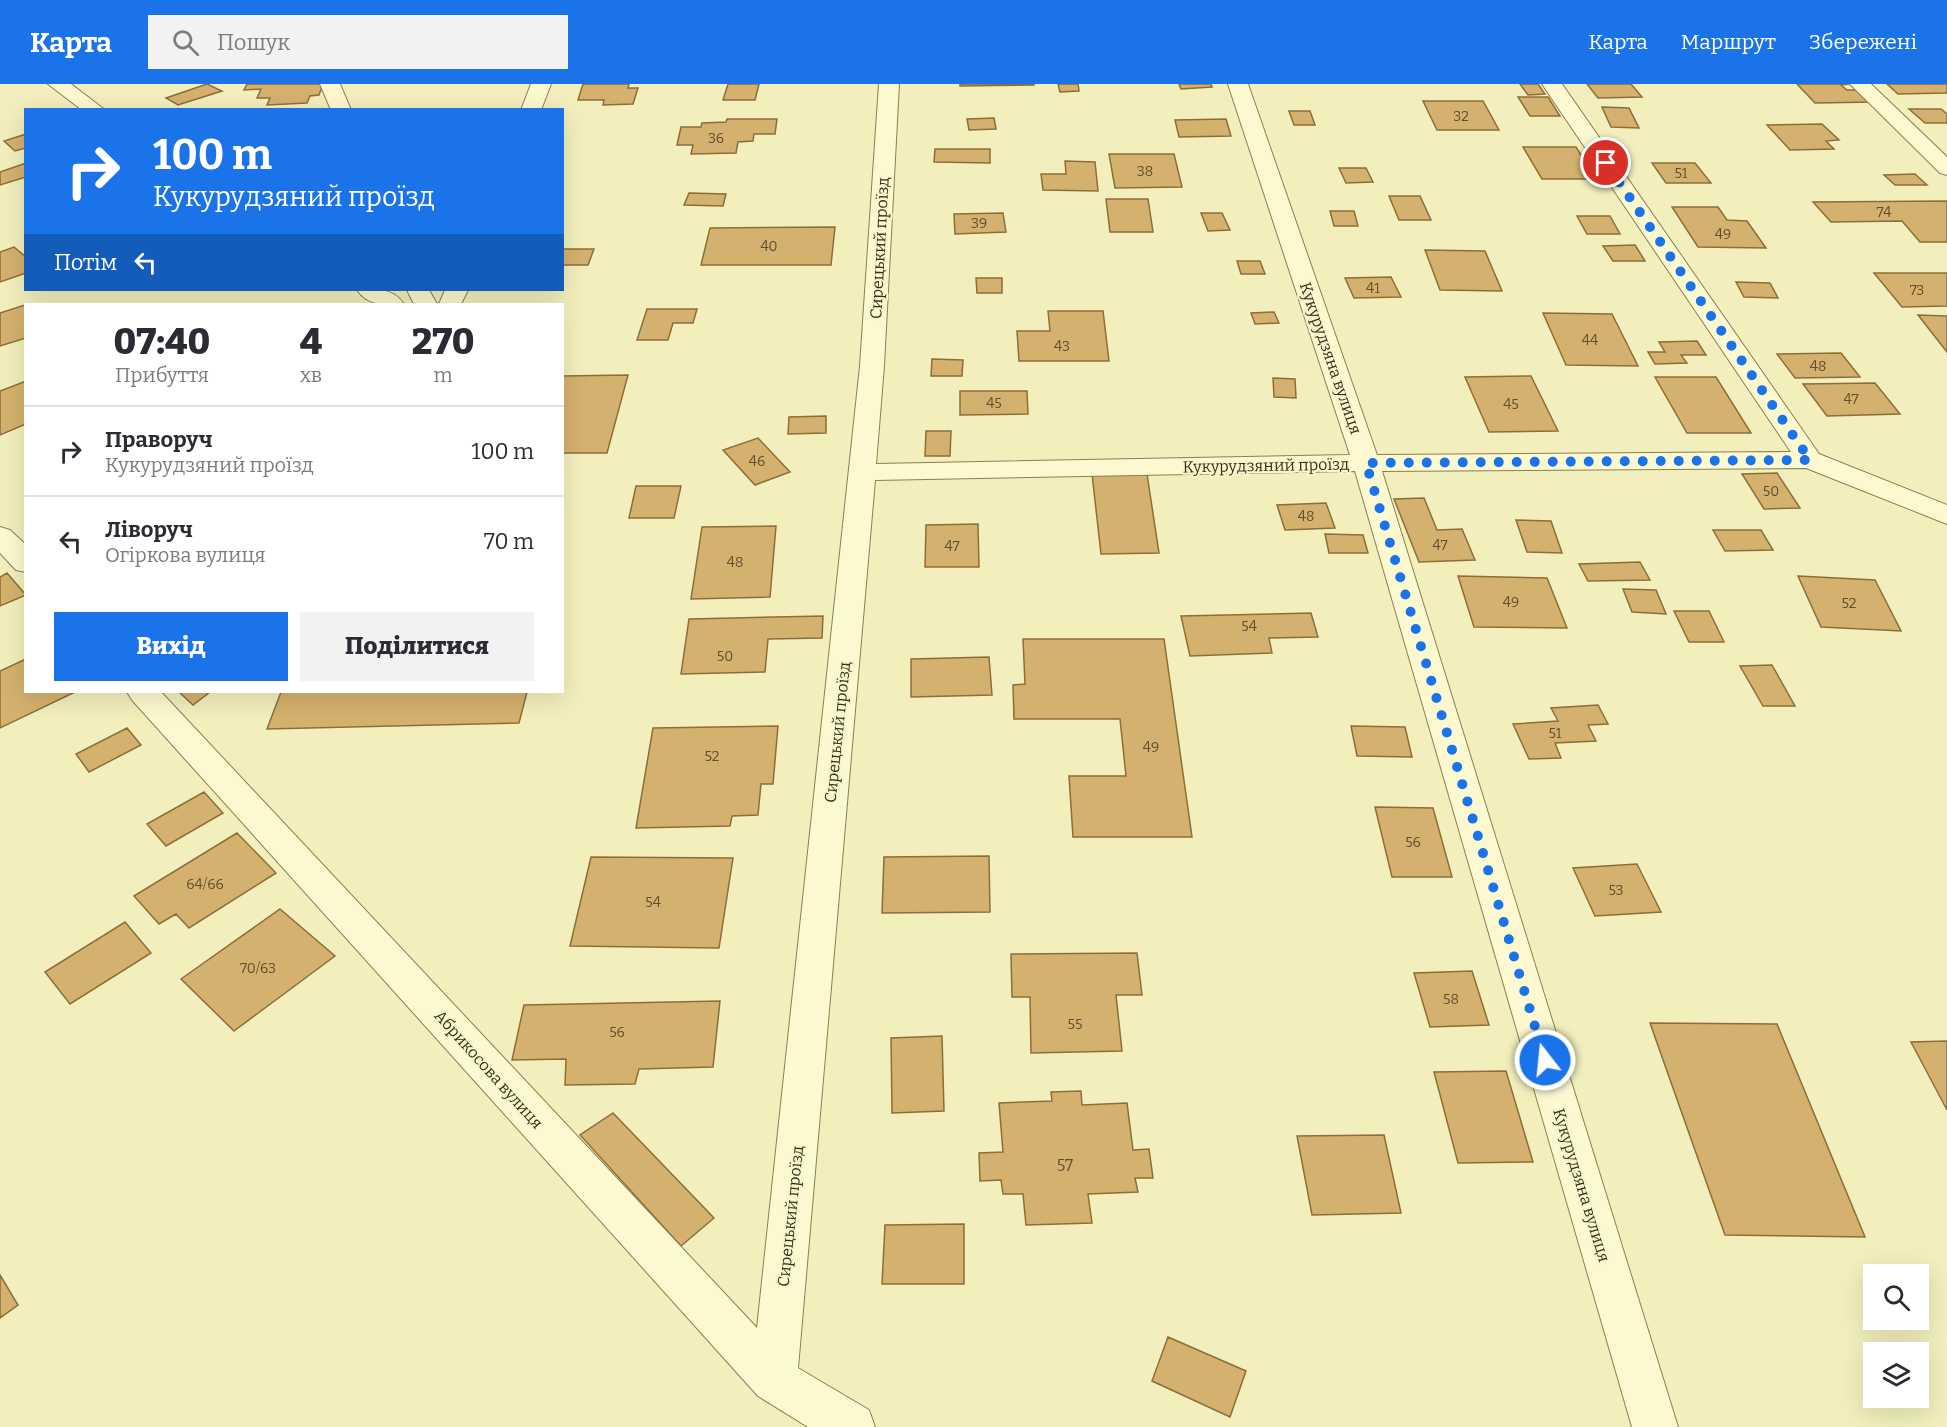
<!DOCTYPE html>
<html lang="uk">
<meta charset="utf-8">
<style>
:root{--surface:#fff;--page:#f2f2f3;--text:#2b2b33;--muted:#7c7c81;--line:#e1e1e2;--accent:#1a73e8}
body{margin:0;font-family:Bitter,serif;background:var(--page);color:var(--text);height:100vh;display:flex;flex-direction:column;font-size:22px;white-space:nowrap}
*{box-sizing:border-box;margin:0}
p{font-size:20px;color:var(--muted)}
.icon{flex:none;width:33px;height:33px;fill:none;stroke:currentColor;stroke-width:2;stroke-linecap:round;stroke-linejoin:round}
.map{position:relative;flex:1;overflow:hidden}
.details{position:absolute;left:24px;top:219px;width:540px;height:390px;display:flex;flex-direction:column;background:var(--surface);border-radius:0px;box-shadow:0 6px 24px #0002}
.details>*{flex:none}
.hud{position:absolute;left:24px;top:24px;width:540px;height:183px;border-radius:0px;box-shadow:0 6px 24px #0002;background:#1a73e8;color:#fff;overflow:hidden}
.buttons{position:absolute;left:1863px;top:1180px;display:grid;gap:12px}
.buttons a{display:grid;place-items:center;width:66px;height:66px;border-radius:0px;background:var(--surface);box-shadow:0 6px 24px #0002;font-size:30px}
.pin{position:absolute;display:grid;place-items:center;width:51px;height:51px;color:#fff;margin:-26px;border:3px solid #fff;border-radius:50%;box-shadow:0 2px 6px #0007}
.me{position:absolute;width:66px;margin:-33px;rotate:344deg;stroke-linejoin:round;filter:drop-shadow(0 0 4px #0008)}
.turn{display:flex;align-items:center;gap:21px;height:126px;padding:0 30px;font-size:27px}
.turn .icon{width:78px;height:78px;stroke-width:2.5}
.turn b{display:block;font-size:42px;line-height:51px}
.then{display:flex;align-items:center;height:57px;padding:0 30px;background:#0003;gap:12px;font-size:22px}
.eta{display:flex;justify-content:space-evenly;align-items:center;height:102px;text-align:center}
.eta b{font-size:36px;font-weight:800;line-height:42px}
.action{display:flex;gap:12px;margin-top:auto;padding:12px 30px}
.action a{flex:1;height:69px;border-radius:0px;background:var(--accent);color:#fff;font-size:24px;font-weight:800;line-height:69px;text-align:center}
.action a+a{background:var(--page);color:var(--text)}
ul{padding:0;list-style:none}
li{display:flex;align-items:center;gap:18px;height:90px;padding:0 30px;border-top:2px solid var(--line)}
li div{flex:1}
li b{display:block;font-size:22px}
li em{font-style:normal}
header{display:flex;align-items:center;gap:36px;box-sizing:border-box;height:84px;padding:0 30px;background:var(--accent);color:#fff}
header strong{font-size:28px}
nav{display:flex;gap:33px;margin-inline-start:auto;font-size:21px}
.search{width:420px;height:54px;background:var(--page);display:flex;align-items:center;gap:15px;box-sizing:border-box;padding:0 21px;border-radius:0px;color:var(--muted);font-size:22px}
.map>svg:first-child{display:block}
.building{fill:#d4b16e;stroke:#8d6e38;stroke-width:1.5}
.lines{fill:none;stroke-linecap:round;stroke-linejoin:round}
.minor-casing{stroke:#8b7f54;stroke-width:2}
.minor{fill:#fcf9d0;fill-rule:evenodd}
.route{stroke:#1a73e8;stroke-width:10;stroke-dasharray:0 18}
.labels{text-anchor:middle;stroke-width:4.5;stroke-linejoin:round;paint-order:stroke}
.number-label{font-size:14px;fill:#60502f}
.street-label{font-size:16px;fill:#39301a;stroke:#f9f6cd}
.near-number-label{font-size:16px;fill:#60502f}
</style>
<header>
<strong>Карта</strong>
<div class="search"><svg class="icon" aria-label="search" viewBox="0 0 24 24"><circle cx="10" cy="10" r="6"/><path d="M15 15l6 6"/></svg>Пошук</div>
<nav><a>Карта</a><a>Маршрут</a><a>Збережені</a></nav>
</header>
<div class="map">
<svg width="1947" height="1343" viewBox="0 0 1947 1343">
<rect width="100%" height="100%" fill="#f2efbc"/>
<path class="building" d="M207 0 222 7 178 21 166 14Z
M247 0H323L319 11 310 12 307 19 267 21 270 14H257L261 5 244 6Z
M583 0H629L628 4H638L633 20 603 21 604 16H578Z
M728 0H759L755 16H723Z
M960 0H1034V1L960 2Z
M1058 0H1078L1079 7 1060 8Z
M1179 0H1211L1212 3 1181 5Z
M1520 0H1538L1545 10 1528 11Z
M1587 0H1631L1642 13 1598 14Z
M1797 0H1849L1841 1 1847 6H1860L1873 18 1815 19Z
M1887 0H1947V9L1898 10Z
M1518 13H1548L1560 32H1530Z
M1423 17H1483L1499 46H1437Z
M1602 23 1629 24 1639 44 1611 43Z
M1909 25H1941L1947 30V39H1925Z
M1289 27H1310L1315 41H1294Z
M994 34 996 45 969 46 967 35Z
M727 35H777L775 50H754L753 57 738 58 736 69 691 70 693 61H677L681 43H701L702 39 726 38Z
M1226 35 1231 52 1179 53 1175 36Z
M1822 40 1839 56 1826 57 1834 65 1790 66 1767 41Z
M26 50V64L15 67 4 57Z
M1523 63H1576L1596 95H1542Z
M935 65H990V79L934 78Z
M1109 70H1174L1182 103 1115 104Z
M1065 77 1095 78 1098 107 1043 106 1041 90H1066Z
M26 79V93L0 101V88Z
M1652 79H1695L1711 99H1666Z
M1339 84H1366L1373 98 1346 99Z
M1915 90 1927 101H1895L1884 91Z
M689 109 726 110 723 122 684 121Z
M1389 112H1420L1431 136H1399Z
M1106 115H1148L1153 148H1110Z
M1947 117V158H1920L1902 137 1831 138 1813 118Z
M1672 123H1718L1727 136 1747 137 1766 164 1698 163Z
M1330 127H1354L1358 142H1334Z
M1003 129 1006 148 955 150 954 130Z
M1201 129H1222L1230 146 1208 147Z
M1577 132H1610L1620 150H1587Z
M835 143 831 181H701L710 144Z
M1635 161 1645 177H1613L1603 162Z
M14 163 26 173V189L0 198V168Z
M562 165H594L588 181H562Z
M1425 166 1485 167 1502 207 1440 206Z
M1237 177H1260L1265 190H1241Z
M1874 189H1947V222L1902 223Z
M1391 193 1401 213 1354 214 1345 194Z
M976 194H1002V209H977Z
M1736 198 1770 199 1778 214 1744 213Z
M26 220V254L0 262V229L28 220H29Z
M647 225H697L693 239H673L668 256H637Z
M1048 227H1103L1109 277H1019L1017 247H1050Z
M1274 228 1279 239 1255 240 1251 229Z
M1543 229 1612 230 1638 282 1566 281Z
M1918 231 1947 232V268Z
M1697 257 1706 271H1681L1687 279 1655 280 1648 268H1665L1659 258Z
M1841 269 1860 293 1795 294 1777 270Z
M932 275 963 276 962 292H931Z
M628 291 607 369H562V292Z
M1531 292 1558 347 1489 348 1465 293Z
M1655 293H1716L1751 349H1687Z
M1273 294 1295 295 1296 314 1274 313Z
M26 297V340L0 351V307Z
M1875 299 1900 330 1827 332 1803 300Z
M960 307H1027L1028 330 960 331Z
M826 332V349L788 350 789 333Z
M926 347H951L950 372H925Z
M758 354 790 388 755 401 723 366Z
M1777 389 1800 424 1764 425 1742 390Z
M1092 390H1147L1159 469 1101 470Z
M636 402H681L674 434H629Z
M1424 414 1437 446 1462 445 1475 476 1419 478 1394 415Z
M1326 419 1335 444 1285 446 1277 421Z
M1516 436 1551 437 1562 469 1527 468Z
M978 440 979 483H925L926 441Z
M776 442 770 513 691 515 702 443Z
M1713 446H1761L1773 466 1725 467Z
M1325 450 1363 451 1368 469H1329Z
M1640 478 1650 496 1588 497 1579 480Z
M7 489 26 511 0 522V493Z
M1458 492 1547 494 1567 544 1474 543Z
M1798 492 1875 496 1901 547 1821 543Z
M1623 505 1656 506 1666 530 1632 528Z
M1674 527H1709L1724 558H1689Z
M1311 529 1318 553 1269 554 1272 569 1190 572 1181 532Z
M823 532 822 554 768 555 765 588 681 590 689 535Z
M1023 555H1164L1192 753H1073L1069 692H1126L1120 635H1014L1013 601 1025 600Z
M989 573 992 611 911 613V575Z
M26 575V608H75L0 644V587Z
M1772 581 1795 622H1763L1740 582Z
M179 608H210L193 621Z
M281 608H527L519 639 267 645Z
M1598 621 1608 640 1588 641 1596 657 1555 659 1561 674 1529 675 1513 640 1558 637 1551 624Z
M778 642 773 700H761L758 731 732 732 730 742 636 744 653 644Z
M1351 642 1405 643 1412 673 1357 672Z
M127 644 141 661 89 688 76 670Z
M204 708 223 729 166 762 147 740Z
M1375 723 1433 724 1452 793H1392Z
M237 749 276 789 189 844 176 830 159 840 134 812Z
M989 772 990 828 882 829 884 773Z
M591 773 733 774 719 864 570 862Z
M1637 780 1661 828 1595 832 1573 784Z
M280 825 335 872 234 947 181 895Z
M125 838 151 869 70 920 45 888Z
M1137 869 1142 911H1116L1122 967 1031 969 1030 913H1012L1011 870Z
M1472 887 1489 941 1430 943 1414 889Z
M720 917 713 983 639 985 635 1000 565 1001 566 975 512 976 524 921Z
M1650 939 1777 940 1865 1153 1725 1151Z
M942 952 944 1027 892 1029 891 954Z
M1947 957V1026L1911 958Z
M1506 987 1533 1078 1458 1079 1434 988Z
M1081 1007 1082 1021 1127 1019 1133 1066 1149 1065 1153 1094H1135L1138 1108 1088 1110 1092 1139 1026 1141 1023 1110H1003L1001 1096 980 1097 979 1069 1003 1068 999 1019 1052 1017 1051 1008Z
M613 1029 714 1134 681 1162 580 1051Z
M1384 1051 1401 1129 1312 1131 1297 1052Z
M964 1140V1200H882L885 1141Z
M0 1191 18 1221 0 1234Z
M1168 1253 1246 1287 1230 1333 1152 1297Z"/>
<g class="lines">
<g class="minor-casing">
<path id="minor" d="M48 0H71L105 26H82Z
M320 0H340L351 26H331Z
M531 0H551L541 26H521Z
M879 0H899L884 282 876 380 1350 371 1228 0H1248L1377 371 1791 368 1542 0H1562L1819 370 1947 421V440L1806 384 1382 387 1678 1343H1632L1355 387 875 396 798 1284 869 1326 875 1343H808L758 1312 132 616 127 608H161L757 1244 860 282Z
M1850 0H1871L1947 73V91L1940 89Z
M357 206C374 204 393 204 404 220 387 222 368 222 357 206Z
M407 206H429L437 220H414Z
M445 206H468L461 220H439Z
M0 443 10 446 26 461V488L16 486 0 469Z"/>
</g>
<use href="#minor" class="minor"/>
</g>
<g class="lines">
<path class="route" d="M1545 976 1366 379 1810 376 1606 79"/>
</g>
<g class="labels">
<g class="number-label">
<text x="1461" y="37">32</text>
<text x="716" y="59">36</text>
<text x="1145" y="92">38</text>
<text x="1681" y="94">51</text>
<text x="1884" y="133">74</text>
<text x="979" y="144">39</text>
<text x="1723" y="155">49</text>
<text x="769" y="167">40</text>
<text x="1373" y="209">41</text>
<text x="1917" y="211">73</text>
<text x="1590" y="261">44</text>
<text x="1062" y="267">43</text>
<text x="1818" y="287">48</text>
<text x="1851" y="320">47</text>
<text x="994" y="324">45</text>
<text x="1511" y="325">45</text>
<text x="757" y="382">46</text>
<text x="1771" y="412">50</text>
<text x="1306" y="437">48</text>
<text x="1440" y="466">47</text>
<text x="952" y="467">47</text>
<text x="735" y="483">48</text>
<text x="1511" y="523">49</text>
<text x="1849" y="524">52</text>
<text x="1249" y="547">54</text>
<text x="725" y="577">50</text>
<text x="1555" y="654">51</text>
<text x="1151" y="668">49</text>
<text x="712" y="677">52</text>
<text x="1413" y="763">56</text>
<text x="205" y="805">64/66</text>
<text x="1616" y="811">53</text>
<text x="653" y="823">54</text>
<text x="258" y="889">70/63</text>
<text x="1451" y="920">58</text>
<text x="1075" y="945">55</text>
<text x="617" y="953">56</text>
</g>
<g class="street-label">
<text transform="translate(879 164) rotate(-87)" y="6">Сирецький проїзд</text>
<text transform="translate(1331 274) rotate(71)" y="6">Кукурудзяна вулиця</text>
<text transform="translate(1266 381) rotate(-1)" y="6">Кукурудзяний проїзд</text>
<text transform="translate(837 648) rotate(-84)" y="6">Сирецький проїзд</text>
<text transform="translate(489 985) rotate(48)" y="6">Абрикосова вулиця</text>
<text transform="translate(1582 1101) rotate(73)" y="6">Кукурудзяна вулиця</text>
<text transform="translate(790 1132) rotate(-84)" y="6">Сирецький проїзд</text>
</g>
<g class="near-number-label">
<text x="1065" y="1087">57</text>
</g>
</g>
</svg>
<div class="buttons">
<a><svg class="icon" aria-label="search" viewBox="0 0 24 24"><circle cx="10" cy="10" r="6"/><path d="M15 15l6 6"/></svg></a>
<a><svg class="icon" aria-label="layers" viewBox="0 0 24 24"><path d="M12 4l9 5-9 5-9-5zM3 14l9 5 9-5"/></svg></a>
</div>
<div class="pin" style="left:1606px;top:79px;background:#d93025"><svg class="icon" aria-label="arrive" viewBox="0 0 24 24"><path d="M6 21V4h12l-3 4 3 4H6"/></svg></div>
<svg class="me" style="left:1545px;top:976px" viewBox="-20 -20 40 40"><circle r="17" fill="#1a73e8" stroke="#fff" stroke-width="3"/><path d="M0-11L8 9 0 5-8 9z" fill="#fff"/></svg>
<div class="hud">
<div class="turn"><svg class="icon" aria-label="right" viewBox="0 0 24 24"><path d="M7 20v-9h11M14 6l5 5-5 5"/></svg><div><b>100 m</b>Кукурудзяний проїзд</div></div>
<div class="then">Потім<svg class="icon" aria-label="left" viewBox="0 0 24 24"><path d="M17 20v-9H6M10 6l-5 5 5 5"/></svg></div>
</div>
<section class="details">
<div class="eta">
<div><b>07:40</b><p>Прибуття</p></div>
<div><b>4</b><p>хв</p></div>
<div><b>270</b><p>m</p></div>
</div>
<ul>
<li><svg class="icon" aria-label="right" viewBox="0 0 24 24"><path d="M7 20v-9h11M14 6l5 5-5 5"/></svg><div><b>Праворуч</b><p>Кукурудзяний проїзд</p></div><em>100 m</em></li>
<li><svg class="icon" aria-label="left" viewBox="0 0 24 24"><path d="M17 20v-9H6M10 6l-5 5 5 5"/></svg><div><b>Ліворуч</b><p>Огіркова вулиця</p></div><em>70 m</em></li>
</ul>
<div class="action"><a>Вихід</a><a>Поділитися</a></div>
</section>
</div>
